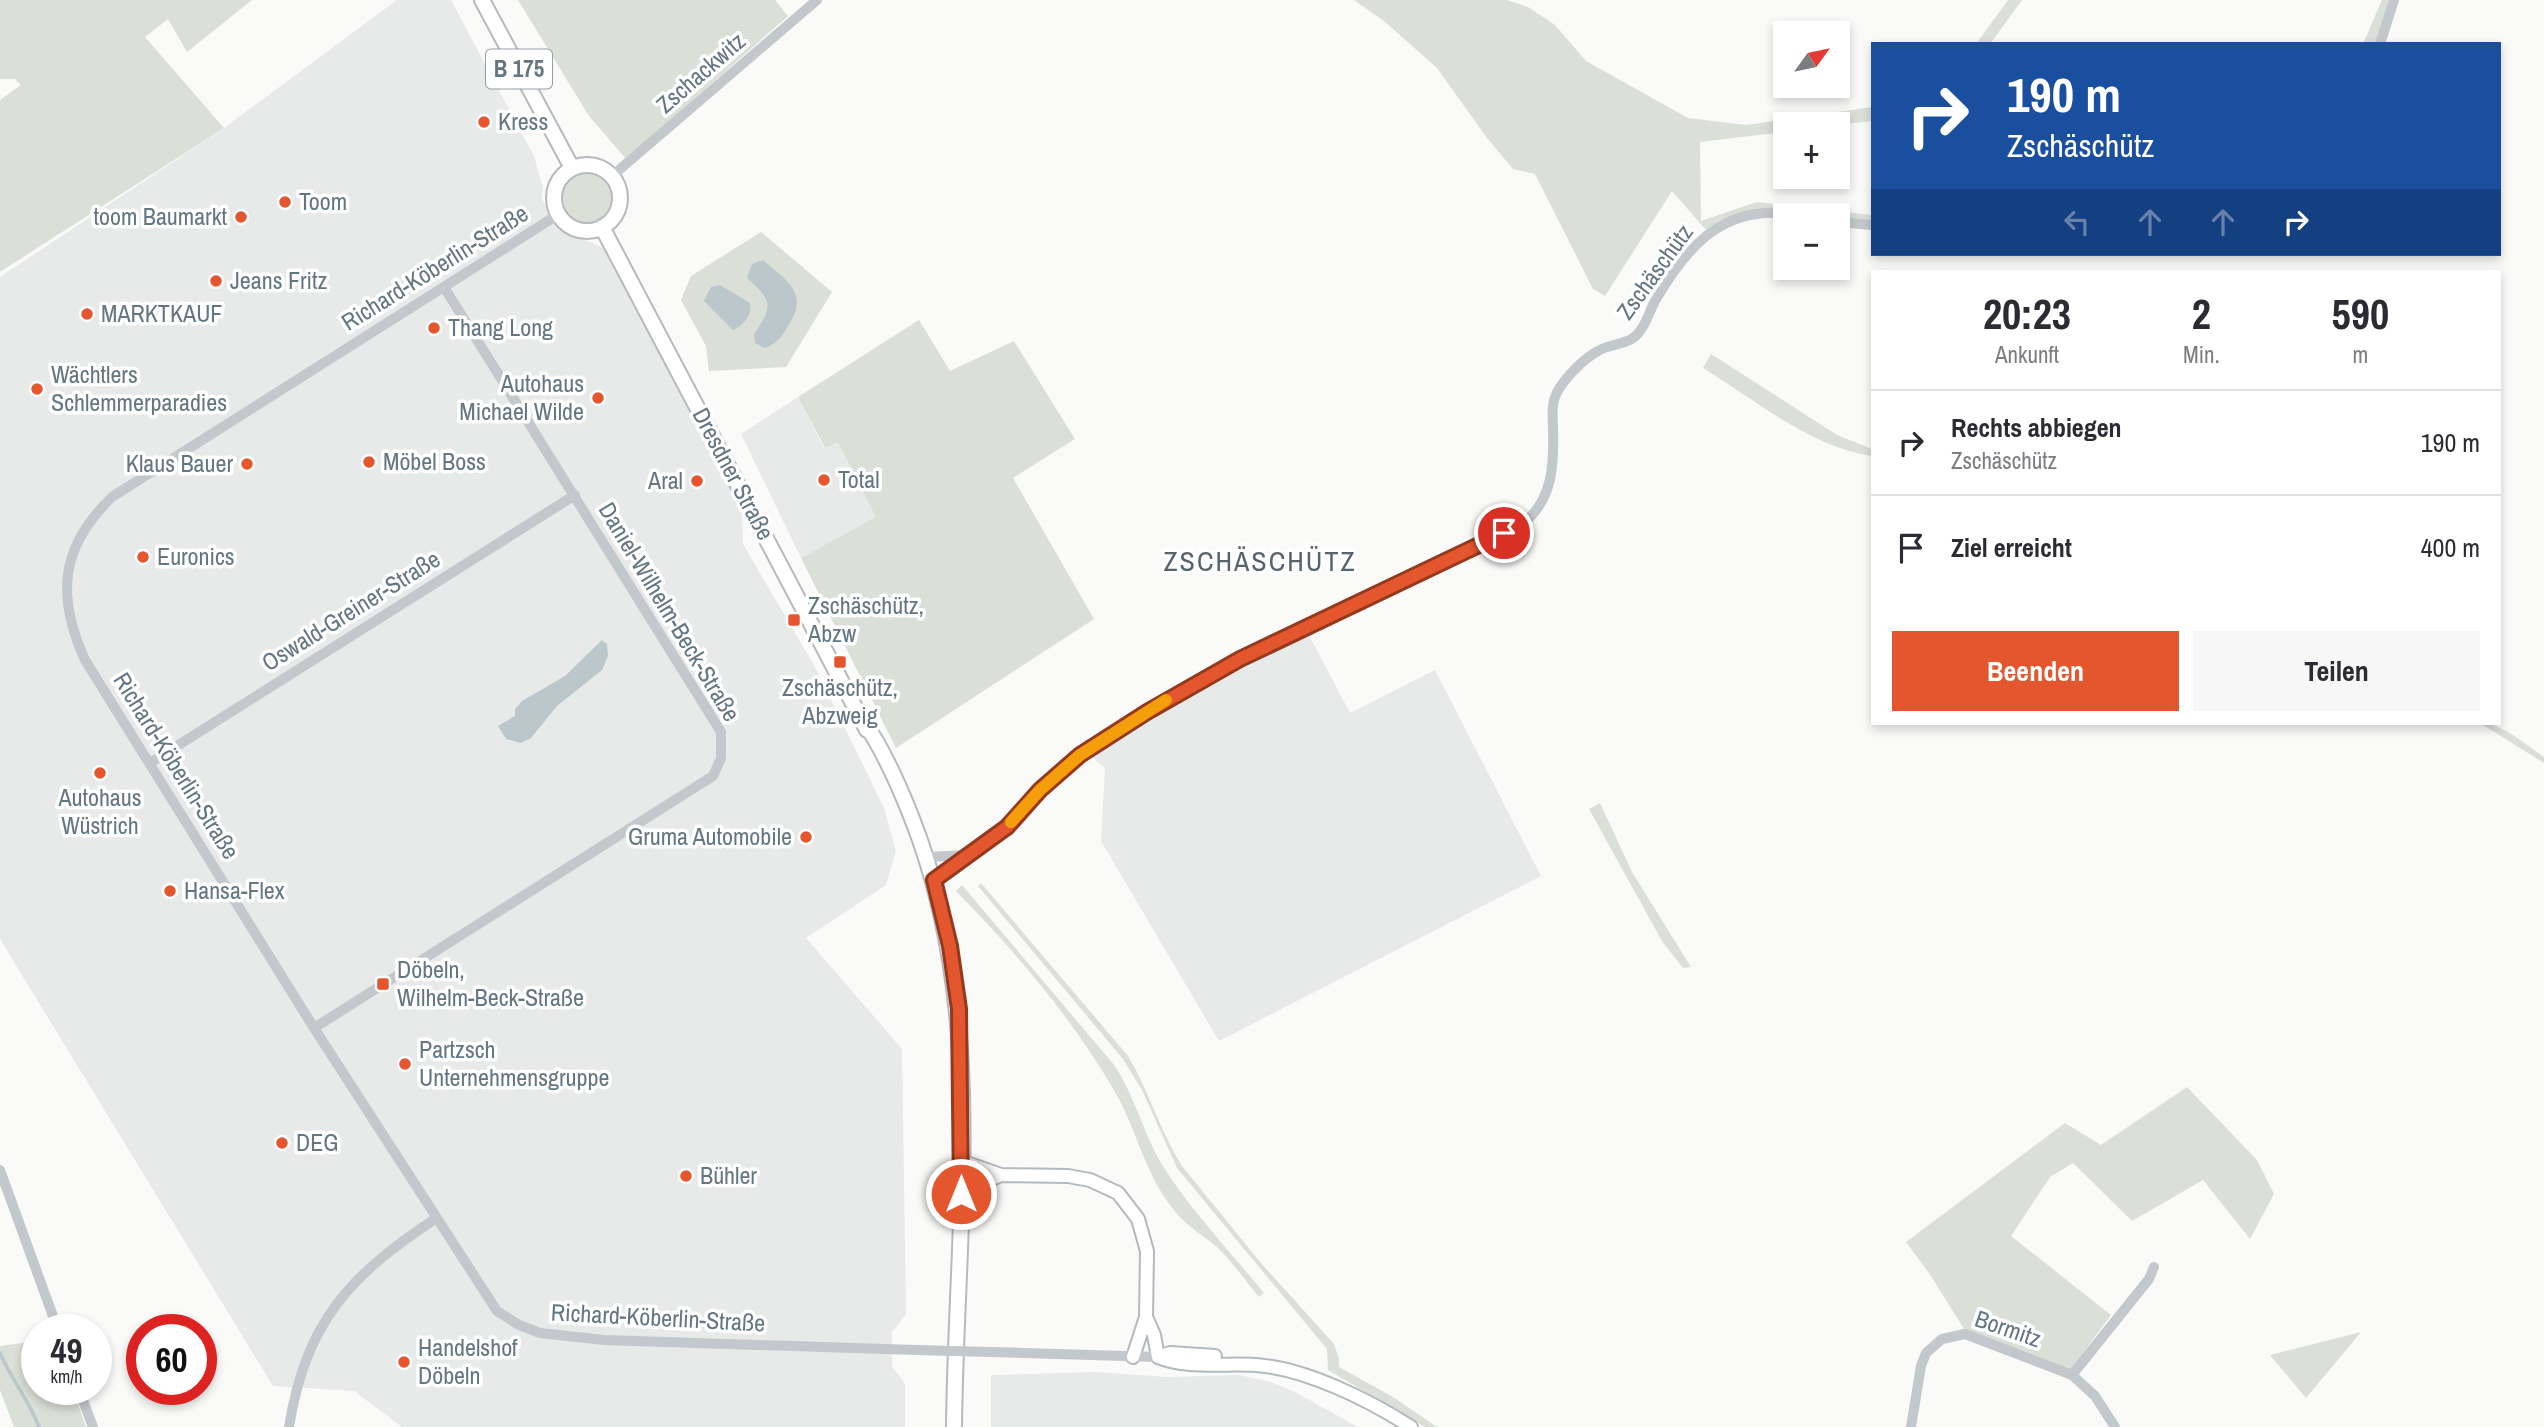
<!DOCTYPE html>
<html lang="de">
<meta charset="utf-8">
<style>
:root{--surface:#fff;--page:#f7f7f7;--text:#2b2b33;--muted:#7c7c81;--line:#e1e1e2;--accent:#e4572e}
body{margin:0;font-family:"Archivo Narrow",sans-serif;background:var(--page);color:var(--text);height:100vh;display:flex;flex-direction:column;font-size:26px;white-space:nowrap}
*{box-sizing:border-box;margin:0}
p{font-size:23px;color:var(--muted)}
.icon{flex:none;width:38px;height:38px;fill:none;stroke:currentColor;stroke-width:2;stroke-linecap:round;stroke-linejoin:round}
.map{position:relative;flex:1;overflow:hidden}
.drawer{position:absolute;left:1871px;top:270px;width:630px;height:455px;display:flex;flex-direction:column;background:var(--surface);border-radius:0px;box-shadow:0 4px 10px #0003}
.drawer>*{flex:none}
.top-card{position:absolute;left:1871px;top:42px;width:630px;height:214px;border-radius:0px;box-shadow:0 4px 10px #0003;background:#1a4fa0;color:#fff;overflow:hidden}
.needle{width:46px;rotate:57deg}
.fabs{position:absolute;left:1773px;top:21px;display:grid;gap:14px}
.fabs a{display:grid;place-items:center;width:77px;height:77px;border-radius:0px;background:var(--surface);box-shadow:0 4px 10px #0003;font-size:35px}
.speed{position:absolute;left:21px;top:1314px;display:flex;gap:14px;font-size:35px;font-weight:700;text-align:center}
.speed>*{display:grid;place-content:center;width:91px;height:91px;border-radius:50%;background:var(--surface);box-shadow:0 4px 10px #0003;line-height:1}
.speed small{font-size:18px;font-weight:400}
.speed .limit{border:10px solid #d22;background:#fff;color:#111}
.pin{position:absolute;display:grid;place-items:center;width:60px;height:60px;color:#fff;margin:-30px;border:4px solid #fff;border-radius:50%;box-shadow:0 2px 7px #0007}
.me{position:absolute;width:77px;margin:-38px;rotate:0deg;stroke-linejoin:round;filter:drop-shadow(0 0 5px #0008)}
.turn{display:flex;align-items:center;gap:24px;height:147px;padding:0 21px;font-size:32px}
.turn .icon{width:91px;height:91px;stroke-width:2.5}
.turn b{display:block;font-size:49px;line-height:60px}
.lanes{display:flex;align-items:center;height:66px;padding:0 21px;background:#0003;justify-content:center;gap:35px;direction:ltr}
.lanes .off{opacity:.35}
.eta{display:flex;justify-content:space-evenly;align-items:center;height:119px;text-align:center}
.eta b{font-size:42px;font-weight:700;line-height:49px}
.primary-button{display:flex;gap:14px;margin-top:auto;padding:14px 21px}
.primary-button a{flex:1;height:80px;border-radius:0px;background:var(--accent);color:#fff;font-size:28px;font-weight:700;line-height:80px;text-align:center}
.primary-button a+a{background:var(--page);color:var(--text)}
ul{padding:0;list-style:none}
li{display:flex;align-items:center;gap:21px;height:105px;padding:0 21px;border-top:2px solid var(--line)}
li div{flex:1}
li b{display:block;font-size:26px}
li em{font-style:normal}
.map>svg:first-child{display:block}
.built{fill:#e8e9e9}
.green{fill:#dadfd7}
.water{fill:#bbc7cb}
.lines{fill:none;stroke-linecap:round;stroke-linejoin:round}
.stream{stroke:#bbc7cb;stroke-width:3.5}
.secondary-casing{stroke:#b3babf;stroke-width:16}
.primary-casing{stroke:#b5babe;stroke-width:18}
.street{stroke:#c3c8cc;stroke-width:10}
.secondary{stroke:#fff;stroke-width:12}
.primary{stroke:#fff;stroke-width:14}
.street-bridge{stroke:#c3c8cc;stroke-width:10}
.route-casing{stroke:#94391e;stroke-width:18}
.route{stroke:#e4572e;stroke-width:12}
.slow{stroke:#f59e0b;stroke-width:12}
.poi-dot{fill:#e4572e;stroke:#fff;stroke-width:2.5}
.labels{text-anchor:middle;stroke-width:7;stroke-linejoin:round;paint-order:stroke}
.shield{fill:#fff;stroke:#939fa8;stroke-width:2}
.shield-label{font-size:23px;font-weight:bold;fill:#657683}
.street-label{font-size:24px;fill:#657683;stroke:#fff}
.poi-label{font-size:24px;fill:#657683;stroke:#fff;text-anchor:start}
.quarter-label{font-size:28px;letter-spacing:2px;fill:#57646e;stroke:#fff}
</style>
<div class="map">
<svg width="2544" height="1427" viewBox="0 0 2544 1427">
<rect width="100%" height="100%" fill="#fafaf8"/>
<path class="built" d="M397 0H451L534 156 543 188 542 199 552 216 576 236 604 248 742 505 743 544 815 667 884 808 896 851 886 885 806 938 902 1049 906 1314 892 1332V1366L905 1384V1427H402L354 1391 273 1386 0 939V277L224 128Z
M798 397 824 448 838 441 877 517 801 558 741 434Z
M1309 635 1350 713 1435 670 1541 876 1219 1041 1101 841 1105 768 1092 757 1219 678Z
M1095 1372 1167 1377 1239 1375 1271 1382 1295 1392 1358 1427H991V1375Z"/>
<path class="green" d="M0 0H252L187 52 168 19 145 37 224 128 0 272V100L21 85 15 79H0Z
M518 0H775L788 16 626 159 589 116Z
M1354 0H1507L1528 7 1555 25 1586 61 1688 118 1746 125 1872 107V121L1838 125 1785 124V132L1700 142 1701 221 1757 202 1872 215V221C1818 218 1757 196 1706 230L1672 191 1605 296 1593 289 1535 174 1513 169 1487 138 1437 68 1384 21Z
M2008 0H2022L1990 44H1976Z
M2382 0H2389L2376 44H2363Z
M562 197a25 25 0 1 1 50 0a25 25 0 1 1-50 0Z
M761 232 832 292 786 367 709 371 706 346 681 300 691 276Z
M919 320 950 371 1014 341 1075 439 1013 478 1094 619 896 748 801 558 876 517 838 442 825 448 798 397Z
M1711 354 1837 435 1872 449V456C1811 447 1755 400 1703 368Z
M2480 723C2502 723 2526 745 2544 757V763Z
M1600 803 1632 872 1691 967 1683 968 1662 941 1589 809Z
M981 883 1128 1056C1149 1091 1160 1131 1182 1166L1260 1262 1334 1344 1339 1359V1367L1393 1397 1437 1427H1425L1328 1370 1327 1349 1177 1168 1142 1090 1123 1059 978 886Z
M962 885 1115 1066C1135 1097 1143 1132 1161 1163 1190 1210 1230 1251 1264 1293L1259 1297C1246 1281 1233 1263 1218 1248 1203 1235 1186 1226 1174 1210 1145 1175 1137 1130 1115 1092 1073 1019 1015 951 956 891Z
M2187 1087 2257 1160 2274 1194 2250 1239 2203 1180 2132 1221 2073 1163 2050 1177 2011 1236 2111 1315 2069 1372 1964 1329 1931 1276 1906 1242 2065 1123 2101 1145Z
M2361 1332 2306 1398 2270 1355Z
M30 1342 37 1345V1390H73L86 1427H14L0 1390V1346Z"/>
<path class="water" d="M763 260C787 281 810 293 788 326 781 337 778 343 765 348L755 343 754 334C774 306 772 300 747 278L752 264Z
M720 285 750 303C753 315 743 326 733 330L704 301 711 287Z
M602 640 607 644 608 656 602 670 557 706 531 738 521 743 506 739 498 726 515 716V709L522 701 565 676Z"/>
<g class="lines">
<path class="stream" d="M0 1353C11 1379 29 1400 39 1427"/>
<g class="secondary-casing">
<path id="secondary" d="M961 1161 1001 1175
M961 1185 985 1182 1001 1175 1068 1176 1090 1180 1118 1193 1138 1219 1147 1251 1146 1317 1133 1357
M1146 1317 1154 1335 1158 1357
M1158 1357C1187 1369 1224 1363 1255 1365 1305 1368 1369 1400 1411 1427
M1158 1357 1170 1353 1215 1356"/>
</g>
<g class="primary-casing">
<path id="primary" d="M482 0 572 168
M554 198a33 33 0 1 1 66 0a33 33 0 1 1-66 0Z
M602 227 867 730
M864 722C884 751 898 783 911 816 989 1011 956 1223 954 1427"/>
</g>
<path class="street" d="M2380 44 2394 0
M612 176 817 0
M559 214 112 497C60 547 56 596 85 660L314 1028 497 1311 519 1325 540 1333 604 1340 916 1350
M1838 222 1872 225
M150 763 575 495
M927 857 967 855
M934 880 1007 826 1040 790 1080 755 1147 712 1240 659 1525 522C1553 498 1554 464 1553 429 1553 419 1551 407 1555 397 1561 381 1583 359 1598 351 1608 344 1624 345 1633 338 1644 331 1649 312 1655 301 1688 244 1726 202 1798 215
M314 1028 713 776 721 758V732L444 287
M0 1170 58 1330
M992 1352 1158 1357
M2072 1375 2149 1279 2154 1267
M79 1390 93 1427
M289 1427C306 1322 349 1276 435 1219
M1911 1427 1921 1366 1926 1353 1942 1339 1965 1334 2072 1375 2095 1396 2115 1427"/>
<use href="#secondary" class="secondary"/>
<use href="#primary" class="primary"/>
<path class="street-bridge" d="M916 1350 992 1352"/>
</g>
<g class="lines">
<g class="route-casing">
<path id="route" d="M961 1194 959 1009 950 946 934 880 1007 827 1040 790 1080 755 1147 712 1240 659 1504 533"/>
</g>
<use href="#route" class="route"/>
<path class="slow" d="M1011 822 1040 790 1080 755 1166 700"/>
</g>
<g class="poi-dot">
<circle cx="484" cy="122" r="7"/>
<circle cx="285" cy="202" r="7"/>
<circle cx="241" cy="217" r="7"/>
<circle cx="216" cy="281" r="7"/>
<circle cx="87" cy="314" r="7"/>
<circle cx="434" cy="328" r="7"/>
<circle cx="37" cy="389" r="7"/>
<circle cx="598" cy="398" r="7"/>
<circle cx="369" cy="462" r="7"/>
<circle cx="247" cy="464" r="7"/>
<circle cx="824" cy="480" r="7"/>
<circle cx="697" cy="481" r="7"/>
<circle cx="143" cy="557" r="7"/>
<rect x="787" y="613" width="14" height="14" rx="3.5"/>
<rect x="833" y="655" width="14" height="14" rx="3.5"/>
<circle cx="100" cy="773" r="7"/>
<circle cx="806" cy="837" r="7"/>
<circle cx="170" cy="891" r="7"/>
<rect x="376" y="977" width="14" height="14" rx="3.5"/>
<circle cx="405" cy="1064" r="7"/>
<circle cx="282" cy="1143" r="7"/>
<circle cx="686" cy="1176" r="7"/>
<circle cx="404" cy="1362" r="7"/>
</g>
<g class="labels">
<rect class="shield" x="486" y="49.5" width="66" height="39" rx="5"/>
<g class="shield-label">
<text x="519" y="77">B 175</text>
</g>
<g class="street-label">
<text transform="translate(701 73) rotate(-41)" y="8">Zschackwitz</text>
<text transform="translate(435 268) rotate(-32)" y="8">Richard-Köberlin-Straße</text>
<text transform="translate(1655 272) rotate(-54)" y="8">Zschäschütz</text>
<text transform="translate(733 474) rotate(62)" y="8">Dresdner Straße</text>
<text transform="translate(351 611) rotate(-32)" y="8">Oswald-Greiner-Straße</text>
<text transform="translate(669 612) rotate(59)" y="8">Daniel-Wilhelm-Beck-Straße</text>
<text transform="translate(176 766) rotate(58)" y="8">Richard-Köberlin-Straße</text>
<text transform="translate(658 1318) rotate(3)" y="8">Richard-Köberlin-Straße</text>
<text transform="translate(2008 1329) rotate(19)" y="8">Bormitz</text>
</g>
<g class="poi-label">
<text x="498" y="130">Kress</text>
<text x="299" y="210">Toom</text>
<text x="227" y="225" text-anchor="end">toom Baumarkt</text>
<text x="230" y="289">Jeans Fritz</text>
<text x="101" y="322">MARKTKAUF</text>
<text x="448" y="336">Thang Long</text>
<text x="51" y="383">Wächtlers<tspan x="51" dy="28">Schlemmerparadies</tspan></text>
<text x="584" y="392" text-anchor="end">Autohaus<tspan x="584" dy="28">Michael Wilde</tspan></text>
<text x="383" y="470">Möbel Boss</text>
<text x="233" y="472" text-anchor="end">Klaus Bauer</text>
<text x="838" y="488">Total</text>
<text x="683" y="489" text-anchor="end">Aral</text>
<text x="157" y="565">Euronics</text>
<text x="808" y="614">Zschäschütz,<tspan x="808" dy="28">Abzw</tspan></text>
<text x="840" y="696" text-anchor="middle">Zschäschütz,<tspan x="840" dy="28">Abzweig</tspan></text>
<text x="100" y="806" text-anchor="middle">Autohaus<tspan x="100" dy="28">Wüstrich</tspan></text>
<text x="792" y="845" text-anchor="end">Gruma Automobile</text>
<text x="184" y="899">Hansa-Flex</text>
<text x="397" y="978">Döbeln,<tspan x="397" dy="28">Wilhelm-Beck-Straße</tspan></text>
<text x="419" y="1058">Partzsch<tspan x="419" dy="28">Unternehmensgruppe</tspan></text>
<text x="296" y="1151">DEG</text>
<text x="700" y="1184">Bühler</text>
<text x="418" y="1356">Handelshof<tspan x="418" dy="28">Döbeln</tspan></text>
</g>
<g class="quarter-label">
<text x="1260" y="571">ZSCHÄSCHÜTZ</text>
</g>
</g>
</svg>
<div class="fabs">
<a><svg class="needle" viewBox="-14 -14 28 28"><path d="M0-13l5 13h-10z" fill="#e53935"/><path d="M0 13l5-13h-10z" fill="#7c7c81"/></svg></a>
<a>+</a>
<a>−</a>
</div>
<div class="speed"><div>49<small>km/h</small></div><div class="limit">60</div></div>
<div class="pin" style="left:1504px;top:533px;background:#d93025"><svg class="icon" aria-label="arrive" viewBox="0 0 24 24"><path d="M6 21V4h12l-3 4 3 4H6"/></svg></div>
<svg class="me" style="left:961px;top:1194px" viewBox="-20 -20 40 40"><circle r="17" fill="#e4572e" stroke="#fff" stroke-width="3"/><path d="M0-11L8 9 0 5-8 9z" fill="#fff"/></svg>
<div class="top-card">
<div class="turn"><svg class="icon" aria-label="right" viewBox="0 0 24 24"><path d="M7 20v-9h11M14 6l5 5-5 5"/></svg><div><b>190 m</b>Zschäschütz</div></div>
<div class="lanes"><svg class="icon off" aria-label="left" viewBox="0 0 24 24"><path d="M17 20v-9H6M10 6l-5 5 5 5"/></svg><svg class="icon off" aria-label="ahead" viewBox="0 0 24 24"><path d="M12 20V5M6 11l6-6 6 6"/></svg><svg class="icon off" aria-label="ahead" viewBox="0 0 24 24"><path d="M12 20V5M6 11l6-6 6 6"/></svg><svg class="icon" aria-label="right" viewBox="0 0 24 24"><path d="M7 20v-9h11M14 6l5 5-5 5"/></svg></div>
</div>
<section class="drawer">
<div class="eta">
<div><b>20:23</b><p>Ankunft</p></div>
<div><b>2</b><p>Min.</p></div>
<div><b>590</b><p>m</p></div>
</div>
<ul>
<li><svg class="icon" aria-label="right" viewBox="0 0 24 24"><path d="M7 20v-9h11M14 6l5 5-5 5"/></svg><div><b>Rechts abbiegen</b><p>Zschäschütz</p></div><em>190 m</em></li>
<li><svg class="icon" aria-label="arrive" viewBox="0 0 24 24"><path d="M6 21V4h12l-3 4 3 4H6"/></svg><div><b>Ziel erreicht</b></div><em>400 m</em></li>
</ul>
<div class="primary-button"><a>Beenden</a><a>Teilen</a></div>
</section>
</div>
